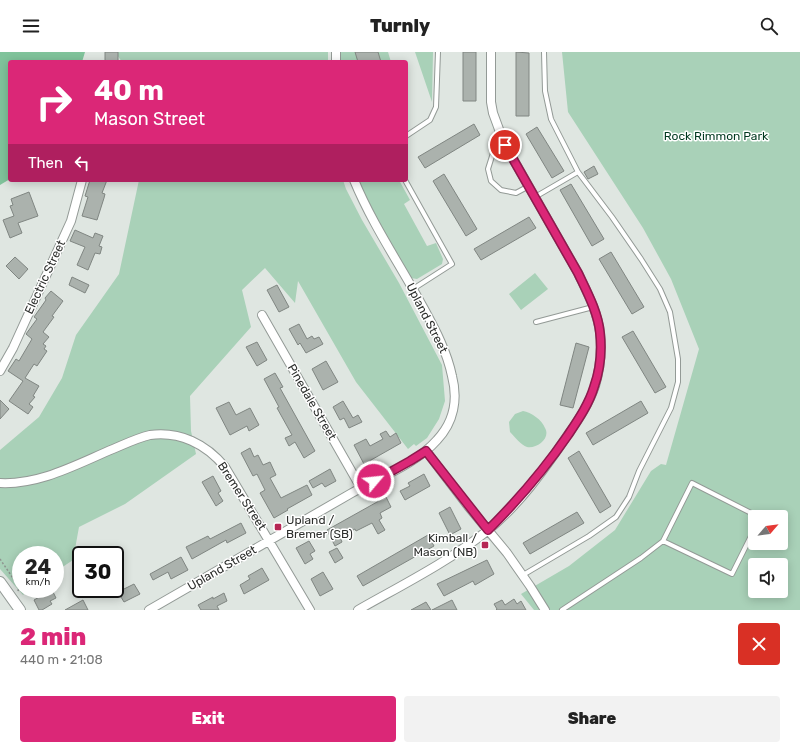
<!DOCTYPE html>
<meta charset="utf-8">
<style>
:root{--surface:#fff;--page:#f2f2f2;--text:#222;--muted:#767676;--accent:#db2777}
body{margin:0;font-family:Rubik,sans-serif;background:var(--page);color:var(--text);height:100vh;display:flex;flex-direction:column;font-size:15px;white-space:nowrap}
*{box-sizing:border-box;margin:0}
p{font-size:13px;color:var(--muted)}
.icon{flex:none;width:22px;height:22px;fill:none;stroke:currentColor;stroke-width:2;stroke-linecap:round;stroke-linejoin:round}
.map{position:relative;height:558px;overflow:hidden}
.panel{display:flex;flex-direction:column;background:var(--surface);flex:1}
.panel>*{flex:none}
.top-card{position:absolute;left:8px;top:8px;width:400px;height:122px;border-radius:4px;box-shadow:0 2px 10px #0003;background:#db2777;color:#fff;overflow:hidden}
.needle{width:26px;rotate:62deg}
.tools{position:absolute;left:748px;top:458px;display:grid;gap:8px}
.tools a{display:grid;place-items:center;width:40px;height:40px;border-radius:4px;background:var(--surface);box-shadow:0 2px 10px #0003;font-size:20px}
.speed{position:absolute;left:12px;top:494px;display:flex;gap:8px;font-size:20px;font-weight:700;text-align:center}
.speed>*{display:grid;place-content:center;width:52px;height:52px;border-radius:50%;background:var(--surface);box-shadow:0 2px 10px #0003;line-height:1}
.speed small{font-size:10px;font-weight:400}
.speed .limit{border:2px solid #111;border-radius:6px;background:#fff;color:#111}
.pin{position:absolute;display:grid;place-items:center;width:34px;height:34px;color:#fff;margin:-17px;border:2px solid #fff;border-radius:50%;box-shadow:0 1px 4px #0007}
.me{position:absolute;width:44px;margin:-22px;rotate:62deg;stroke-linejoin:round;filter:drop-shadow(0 0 3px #0008)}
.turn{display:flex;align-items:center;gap:14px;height:84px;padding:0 20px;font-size:18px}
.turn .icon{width:52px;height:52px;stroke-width:2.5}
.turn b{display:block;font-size:28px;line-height:34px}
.then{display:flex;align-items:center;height:38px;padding:0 20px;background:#0003;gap:8px;font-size:15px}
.round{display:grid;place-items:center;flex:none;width:42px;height:42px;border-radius:4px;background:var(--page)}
.headline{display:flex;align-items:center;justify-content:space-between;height:68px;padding:0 20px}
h1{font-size:24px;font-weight:800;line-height:30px;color:var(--accent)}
.primary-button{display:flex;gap:8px;margin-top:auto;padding:8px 20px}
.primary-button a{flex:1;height:46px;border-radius:4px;background:var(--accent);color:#fff;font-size:16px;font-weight:800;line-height:46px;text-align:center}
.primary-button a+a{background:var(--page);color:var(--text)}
header{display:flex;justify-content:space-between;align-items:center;height:52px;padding:0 20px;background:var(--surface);font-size:18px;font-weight:800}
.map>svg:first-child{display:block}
.green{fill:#a9d1b8;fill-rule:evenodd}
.water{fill:#80c39b}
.building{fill:#abb2ad;stroke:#808682}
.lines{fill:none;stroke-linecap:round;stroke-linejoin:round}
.service-casing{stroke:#939a96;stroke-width:6}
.minor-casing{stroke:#939a96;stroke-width:10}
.tertiary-casing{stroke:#939a96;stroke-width:12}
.path{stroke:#8f9490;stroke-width:1.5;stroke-dasharray:2 2;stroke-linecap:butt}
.service{stroke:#fff;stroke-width:4}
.minor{stroke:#fff;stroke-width:8}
.tertiary{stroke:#fff;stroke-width:10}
.route-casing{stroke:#8e194d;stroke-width:10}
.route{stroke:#db2777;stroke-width:7}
.poi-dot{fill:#b62654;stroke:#fff;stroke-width:1.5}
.labels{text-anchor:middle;stroke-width:3;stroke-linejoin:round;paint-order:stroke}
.park-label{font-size:12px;fill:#00381f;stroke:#fff}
.street-label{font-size:12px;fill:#2d2f2d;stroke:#fff}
.poi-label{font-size:12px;fill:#2d2f2d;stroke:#fff;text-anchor:start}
</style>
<header><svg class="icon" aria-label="menu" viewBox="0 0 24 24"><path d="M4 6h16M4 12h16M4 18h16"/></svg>Turnly<svg class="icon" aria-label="search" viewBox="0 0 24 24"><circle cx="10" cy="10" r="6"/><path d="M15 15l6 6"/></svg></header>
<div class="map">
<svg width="800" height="558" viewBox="0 0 800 558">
<rect width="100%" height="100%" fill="#dfe6e1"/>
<path class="green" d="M115 0H328V10H122Z
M339 0H388L391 10H339Z
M415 0H433L432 50Z
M562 0H800V558H534L521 542 569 514 615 478 651 419 661 412 666 413 699 297 671 227 643 176 568 60ZM755 465H781V491H755ZM755 513H781V539H755Z
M139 128H343L346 137 362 168 399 231 442 313 445 349 439 367 427 386 416 394 414 392 408 397 356 330 298 229 295 251 265 216 242 238 251 275 190 344 191 379 196 402 125 452 79 475 73 508 55 520V503H21V537H29L23 543 0 517V398L39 365 62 326 76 283 119 222Z
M358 128H399L410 148 404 152 427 194 436 191 443 207 442 212 417 227 411 226 374 163Z
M535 221 548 237 521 258 509 242Z
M523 359C531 360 542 368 545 376 551 386 537 397 527 395 521 393 515 385 510 380L509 370 515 362Z"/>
<path class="water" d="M0 0H85L82 10H10V127L0 133Z"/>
<path class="building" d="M105 0H118V10H105Z
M355 0H378L381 10H358Z
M463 0H476V49H463Z
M516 0 529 1V64H516Z
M474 72 480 83 425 116 418 105Z
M537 75 564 119 552 126 526 82Z
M594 114 598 122 588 127 584 120Z
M444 122 477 177 466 184 433 129Z
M90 128H107L102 141 105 142 104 146 97 168 82 164 88 145 85 144Z
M571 132 604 187 592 194 560 138Z
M29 140 38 164 18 171 22 181 10 186 3 168 14 164 10 154 13 153 11 147Z
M529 165 536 176 481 208 474 197Z
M75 178 93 186 95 181 103 184 99 194 102 195 100 202 95 201 88 218 77 213 85 195 70 189Z
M611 200 644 255 632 262 599 207Z
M15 205 28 217 19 227 6 214Z
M72 225 89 233 85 241 69 233Z
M277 233 289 255 279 260 267 238Z
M51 239 63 249 52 264 54 265 43 280 49 285 43 292 46 294 44 297 47 299 37 314 34 312 25 326 39 334 33 344 35 345 29 352 33 355 28 362 9 349 23 329 8 319 16 307 19 309 32 287 26 282 37 267 34 265 46 248 45 246Z
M299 272 307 287 312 284 314 287 319 285 323 292 306 301 300 291 298 293 289 277Z
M633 279 666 335 655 341 622 285Z
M257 290 267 308 257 314 246 295Z
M576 291 589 295 573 356 560 353Z
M326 309 338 330 323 338 312 317Z
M275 321 283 335 280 336 315 399 304 406 295 390 289 394 285 386 292 383 277 356 279 355 264 327Z
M0 348 9 357 0 367Z
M343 349 353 366 358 363 362 370 349 376 344 366 340 368 333 355Z
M641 349 648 361 593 393 586 381Z
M229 350 236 363 250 356 259 373 249 379 247 374 230 383 216 356Z
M386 379 390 385 396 381 401 391 364 412 354 393 366 387 370 394 383 387 380 382Z
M250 396 254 405 258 403 263 413 270 410 276 423 270 426 281 446 307 433 312 443 287 457 288 458 274 466 260 441 265 438 257 422 253 424 241 401Z
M579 399 611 454 600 461 568 406Z
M330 417 336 429 325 435 322 431 313 436 309 429Z
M424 422 430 434 405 448 400 439 410 434 408 431Z
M213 424 221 439 218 441 223 449 216 454 202 430Z
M386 445 391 455 380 461 382 466 379 468 385 478 378 482 372 471 356 479 355 477 340 485 342 490 335 494 327 478Z
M450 455 461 477 450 483 439 461Z
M577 460 584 471 530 502 523 491Z
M241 471 246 481 227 491 226 488 192 507 186 495 208 484 210 487Z
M428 483 434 494 363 534 357 524Z
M309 489 315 499 310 502 313 507 305 512 296 496Z
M337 496 343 506 335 511 329 500Z
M181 505 188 518 171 527 168 520 153 528 150 522Z
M487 508 494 522 475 533 473 529 444 544 437 532Z
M262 516 269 528 244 542 240 533 250 527 248 524Z
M323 520 333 537 320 544 311 527Z
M134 532 140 542 124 550 118 540Z
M52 538 56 546 50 549 52 552 42 558H39L34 548Z
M224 541 227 549 217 554 219 558H201L198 553 213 545V547Z
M514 547 517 552 521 549 526 558H496L497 557 494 552 502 548 505 553Z
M83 548 88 558H65Z
M452 548 457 558H432Z
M426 550 431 558H411Z"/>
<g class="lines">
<g class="service-casing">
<path id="service" d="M406 84 430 68 436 55 438 0
M505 93 493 101 488 117 491 129 501 138 516 141 529 134
M405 128 452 212 413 237
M535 145 578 120
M536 270 593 255
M663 489 732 522 755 476
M523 523 589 484 616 465 629 445 639 419 671 356 678 330V307L670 260 660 237 641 207 612 165 578 120 551 67 545 39 544 0
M562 558 641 506 663 489 692 431 759 465"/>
</g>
<g class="minor-casing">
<path id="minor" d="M336 10V0
M262 263 361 436
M0 319 13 296 71 169 82 128
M426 399 468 454 507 501 530 534 545 558
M0 431C40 433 77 412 113 397 125 392 137 386 150 383 180 379 206 392 225 415L310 558
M149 558C216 519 283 481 350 442 378 426 416 412 437 388 454 370 458 347 452 324 447 300 436 279 424 257 401 214 373 174 354 128
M358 558C402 533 448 510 487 479 519 453 544 418 567 384 578 369 589 352 595 334 600 317 602 298 600 280 597 259 587 240 578 221L504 91 493 61 491 50V0"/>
</g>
<g class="tertiary-casing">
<path id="tertiary" d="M0 530 20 558"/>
</g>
<path class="path" d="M0 507 19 535 18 539"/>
<use href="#service" class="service"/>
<use href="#minor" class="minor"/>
<use href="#tertiary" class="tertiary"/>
</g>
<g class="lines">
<g class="route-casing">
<path id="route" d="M374 429 410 409 426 399 488 478C518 448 544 418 568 383 578 368 589 352 594 335 600 318 602 299 600 281 598 260 587 240 578 221L505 93"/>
</g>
<use href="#route" class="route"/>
</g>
<g class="poi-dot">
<rect x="274" y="471" width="8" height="8" rx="2"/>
<rect x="481" y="489" width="8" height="8" rx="2"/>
</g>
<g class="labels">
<g class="park-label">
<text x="716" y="88">Rock Rimmon Park</text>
</g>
<g class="street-label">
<text transform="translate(45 225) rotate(-65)" y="4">Electric Street</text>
<text transform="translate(427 266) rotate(63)" y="4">Upland Street</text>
<text transform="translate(312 350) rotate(60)" y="4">Pinedale Street</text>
<text transform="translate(242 444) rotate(57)" y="4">Bremer Street</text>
<text transform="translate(222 516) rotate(-30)" y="4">Upland Street</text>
</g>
<g class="poi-label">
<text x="286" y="472">Upland /<tspan x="286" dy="14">Bremer (SB)</tspan></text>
<text x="477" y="490" text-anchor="end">Kimball /<tspan x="477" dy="14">Mason (NB)</tspan></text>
</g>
</g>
</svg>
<div class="tools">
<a><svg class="needle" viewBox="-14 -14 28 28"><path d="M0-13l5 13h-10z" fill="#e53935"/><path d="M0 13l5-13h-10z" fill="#767676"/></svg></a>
<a><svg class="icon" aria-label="sound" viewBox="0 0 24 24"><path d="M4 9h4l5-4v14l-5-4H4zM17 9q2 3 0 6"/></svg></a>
</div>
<div class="speed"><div>24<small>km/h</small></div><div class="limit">30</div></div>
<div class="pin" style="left:505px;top:93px;background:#d93025"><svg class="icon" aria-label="arrive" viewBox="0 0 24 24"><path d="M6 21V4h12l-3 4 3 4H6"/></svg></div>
<svg class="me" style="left:374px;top:429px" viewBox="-20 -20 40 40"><circle r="17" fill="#db2777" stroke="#fff" stroke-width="3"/><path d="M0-11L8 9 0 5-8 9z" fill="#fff"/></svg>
<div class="top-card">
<div class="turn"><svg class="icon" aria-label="right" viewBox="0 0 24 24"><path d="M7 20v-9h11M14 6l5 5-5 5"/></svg><div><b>40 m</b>Mason Street</div></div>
<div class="then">Then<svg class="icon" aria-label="left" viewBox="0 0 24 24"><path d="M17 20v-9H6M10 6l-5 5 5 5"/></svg></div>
</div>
</div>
<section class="panel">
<div class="headline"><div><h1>2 min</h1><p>440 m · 21:08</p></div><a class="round" style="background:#d93025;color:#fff"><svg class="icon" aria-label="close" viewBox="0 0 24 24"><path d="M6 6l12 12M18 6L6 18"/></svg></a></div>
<div class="primary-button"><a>Exit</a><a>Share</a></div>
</section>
